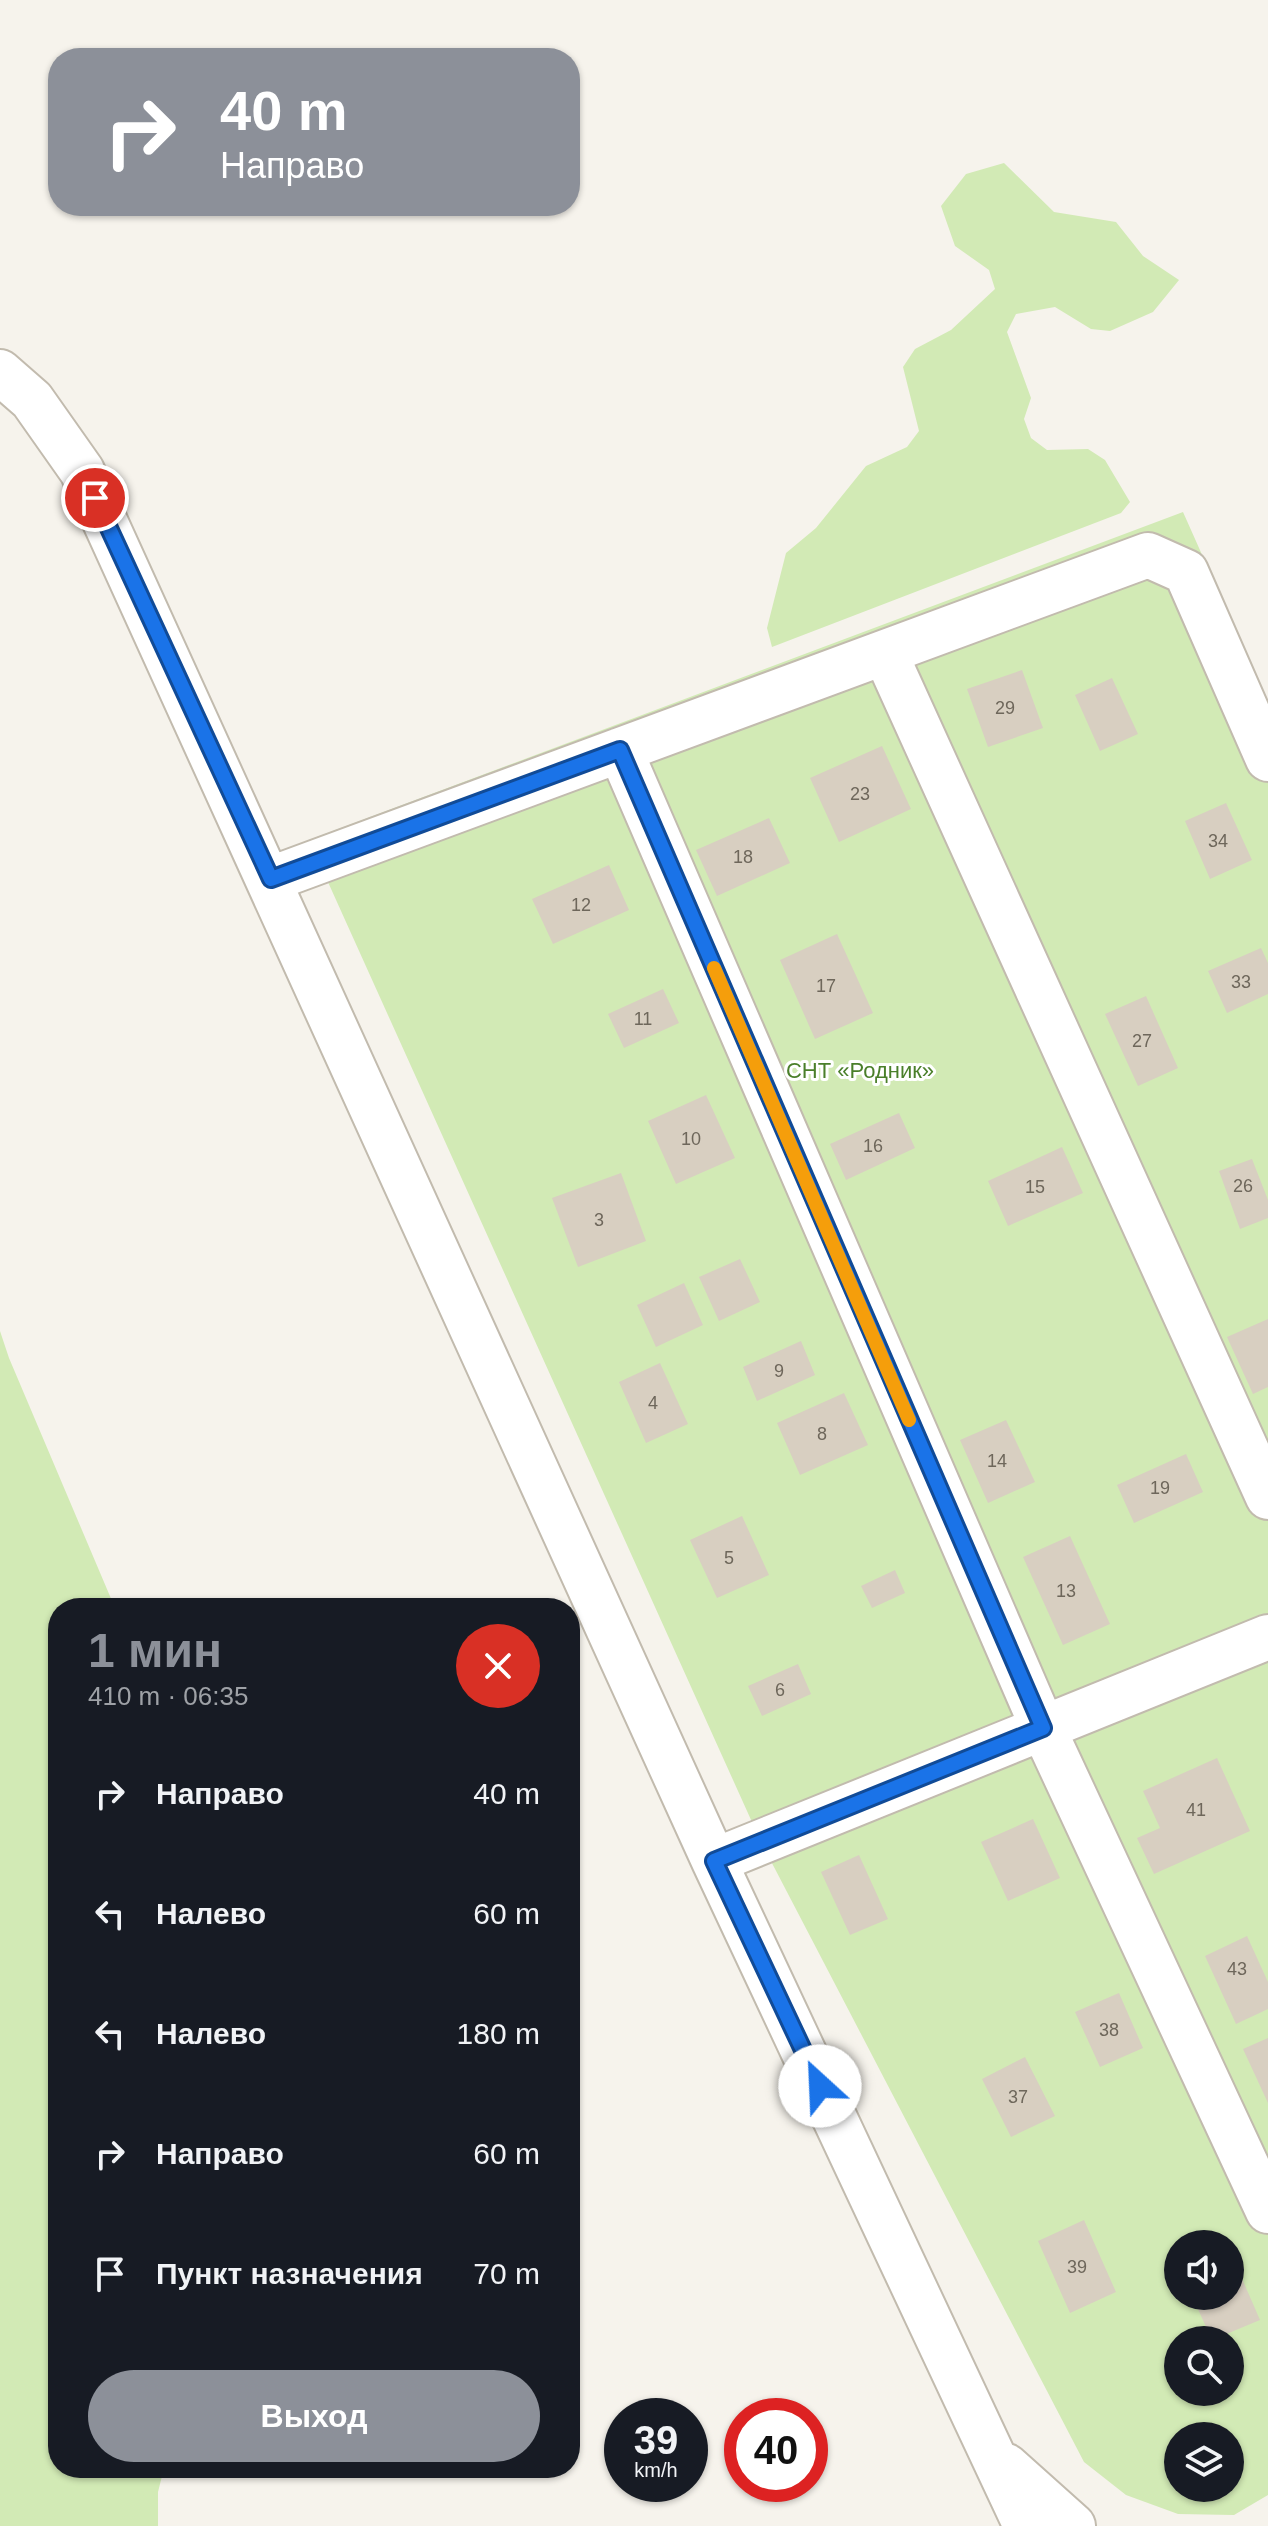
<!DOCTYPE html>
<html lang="ru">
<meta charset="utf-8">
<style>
:root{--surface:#171b24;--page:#242831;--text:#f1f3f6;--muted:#9ea1a6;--accent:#8c9099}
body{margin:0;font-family:Arial,sans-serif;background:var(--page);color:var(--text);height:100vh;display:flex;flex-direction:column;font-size:30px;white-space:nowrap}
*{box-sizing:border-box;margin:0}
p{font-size:26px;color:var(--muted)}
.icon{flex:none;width:44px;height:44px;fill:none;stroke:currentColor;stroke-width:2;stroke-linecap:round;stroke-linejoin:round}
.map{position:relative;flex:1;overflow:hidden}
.drawer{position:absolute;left:48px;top:1598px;width:532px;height:880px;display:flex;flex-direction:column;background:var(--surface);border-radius:32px;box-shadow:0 2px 6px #0004}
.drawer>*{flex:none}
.top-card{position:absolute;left:48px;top:48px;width:532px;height:168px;border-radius:32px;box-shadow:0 2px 6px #0004;background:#8c9099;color:#fff;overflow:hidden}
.fabs{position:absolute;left:1164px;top:2230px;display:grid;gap:16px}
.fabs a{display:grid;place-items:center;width:80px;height:80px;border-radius:50%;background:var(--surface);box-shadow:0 2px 6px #0004;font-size:40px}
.speed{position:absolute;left:604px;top:2398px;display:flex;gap:16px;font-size:40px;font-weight:700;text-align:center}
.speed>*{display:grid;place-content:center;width:104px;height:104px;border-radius:50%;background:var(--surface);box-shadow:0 2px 6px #0004;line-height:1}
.speed small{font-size:20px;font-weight:400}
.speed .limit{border:12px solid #d22;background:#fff;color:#111}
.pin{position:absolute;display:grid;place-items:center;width:68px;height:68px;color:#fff;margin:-34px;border:4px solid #fff;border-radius:50%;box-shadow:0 2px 8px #0007}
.me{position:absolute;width:88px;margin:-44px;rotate:335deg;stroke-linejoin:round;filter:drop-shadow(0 0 6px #0008)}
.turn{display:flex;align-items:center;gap:28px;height:168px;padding:0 40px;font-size:36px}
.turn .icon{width:104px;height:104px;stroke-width:2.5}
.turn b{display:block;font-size:56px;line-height:68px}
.round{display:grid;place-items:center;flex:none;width:84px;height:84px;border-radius:42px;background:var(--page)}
.headline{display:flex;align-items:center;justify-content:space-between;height:136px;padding:0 40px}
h1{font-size:48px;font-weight:700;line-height:60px;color:var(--accent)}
.button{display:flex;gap:16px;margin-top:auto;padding:16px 40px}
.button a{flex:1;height:92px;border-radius:48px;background:var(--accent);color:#fff;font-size:32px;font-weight:700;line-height:92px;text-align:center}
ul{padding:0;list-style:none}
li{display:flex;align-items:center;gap:24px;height:120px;padding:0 40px}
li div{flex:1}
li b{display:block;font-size:30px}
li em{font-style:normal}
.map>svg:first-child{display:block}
.green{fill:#d2eab5;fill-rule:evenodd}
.building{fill:#d8cfc1}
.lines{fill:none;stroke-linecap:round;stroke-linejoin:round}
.minor-casing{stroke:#c2bbae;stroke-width:48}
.minor{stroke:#fff;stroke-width:44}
.route-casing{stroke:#114b97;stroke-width:20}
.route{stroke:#1a73e8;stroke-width:14}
.slow{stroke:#f59e0b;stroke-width:14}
.labels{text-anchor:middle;stroke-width:6;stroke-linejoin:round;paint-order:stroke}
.number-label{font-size:18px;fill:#6e675b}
.park-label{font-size:22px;fill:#4a7f2a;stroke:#fff}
</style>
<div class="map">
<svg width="1268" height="2526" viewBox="0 0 1268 2526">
<rect width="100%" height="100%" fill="#f6f3ec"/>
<path class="green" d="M1004 163 1054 212 1116 222 1143 256 1179 280 1153 312 1110 331 1091 329 1055 307 1016 314 1007 332 1031 398 1024 419 1031 438 1047 450 1088 449 1105 460 1130 502 1121 513 772 647 767 628 786 553 816 528 866 466 907 447 919 431 903 367 915 349 951 330 995 289 989 270 955 246 941 206 966 174Z
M1183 512 1268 703V2495L1234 2515 1178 2514 1126 2495 1084 2462 761 1842 309 840ZM1178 2244H1230V2296H1178ZM1178 2340H1230V2392H1178ZM1178 2436H1230V2488H1178Z
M0 1331 9 1358 115 1608H58V2468H164L158 2492V2526H0Z"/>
<path class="building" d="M1022 670 1043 728 988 747 967 689Z
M1112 678 1138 734 1100 751 1075 695Z
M882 746 911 809 839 842 810 778Z
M1226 803 1252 860 1210 879 1185 821Z
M769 818 790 863 717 896 696 850Z
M609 865 629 910 553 944 532 899Z
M837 934 873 1013 815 1039 780 960Z
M1261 948 1268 963V994L1227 1013 1208 971Z
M663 989 679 1023 624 1048 608 1014Z
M1146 996 1178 1068 1138 1086 1105 1014Z
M706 1095 735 1158 676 1184 648 1121Z
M899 1113 915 1148 846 1180 830 1144Z
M1062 1147 1083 1193 1008 1226 988 1181Z
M1252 1159 1268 1200V1218L1240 1229 1219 1171Z
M621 1173 646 1241 578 1267 552 1198Z
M740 1259 760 1302 719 1321 699 1277Z
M684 1283 703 1325 656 1347 637 1305Z
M1268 1319V1387L1253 1394 1227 1337Z
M801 1341 815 1375 757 1401 743 1367Z
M660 1363 688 1424 646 1443 619 1382Z
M844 1393 868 1445 800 1475 777 1423Z
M1006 1420 1035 1482 988 1503 960 1440Z
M1186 1454 1203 1492 1134 1523 1117 1485Z
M742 1516 769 1575 717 1598 690 1540Z
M1070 1536 1110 1624 1063 1645 1023 1557Z
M895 1570 905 1593 872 1608 861 1586Z
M798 1664 811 1694 762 1716 748 1686Z
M1217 1758 1250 1831 1154 1874 1137 1838 1160 1828 1143 1791Z
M1033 1819 1060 1878 1008 1901 981 1842Z
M859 1855 888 1919 850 1935 821 1872Z
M1247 1936 1268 1982V2009L1236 2024 1205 1956Z
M1119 1993 1143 2048 1100 2067 1075 2012Z
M1268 2038V2103L1243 2049Z
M1025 2057 1055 2116 1011 2137 982 2079Z
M1084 2220 1116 2292 1070 2313 1038 2241Z
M1240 2274 1260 2320 1212 2340 1192 2296H1230V2278Z"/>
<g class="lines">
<g class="minor-casing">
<path id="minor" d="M0 372 32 400 82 471 714 1861 1026 2526
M885 653 1268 1497
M620 750 1043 1728 1268 2211
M271 879 1148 555 1186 572 1268 759
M714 1861 1268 1637
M1006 2466 1073 2526"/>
</g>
<use href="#minor" class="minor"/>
</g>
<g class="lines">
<g class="route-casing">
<path id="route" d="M95 498 271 879 620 750 1043 1728 714 1861 820 2086"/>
</g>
<use href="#route" class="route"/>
<path class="slow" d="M714 968 909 1420"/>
</g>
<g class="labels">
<g class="number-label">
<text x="1005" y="714">29</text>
<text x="860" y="800">23</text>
<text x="1218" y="847">34</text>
<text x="743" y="863">18</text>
<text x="581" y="911">12</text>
<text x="1241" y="988">33</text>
<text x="826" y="992">17</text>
<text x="643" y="1025">11</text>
<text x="1142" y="1047">27</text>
<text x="691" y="1145">10</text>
<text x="873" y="1152">16</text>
<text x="1243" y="1192">26</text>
<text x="1035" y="1193">15</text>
<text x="599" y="1226">3</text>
<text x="779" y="1377">9</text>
<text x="653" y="1409">4</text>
<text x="822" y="1440">8</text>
<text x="997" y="1467">14</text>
<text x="1160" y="1494">19</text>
<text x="729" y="1564">5</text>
<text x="1066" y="1597">13</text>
<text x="780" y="1696">6</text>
<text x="1196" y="1816">41</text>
<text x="1237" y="1975">43</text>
<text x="1109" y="2036">38</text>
<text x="1018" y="2103">37</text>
<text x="1077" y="2273">39</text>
</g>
<g class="park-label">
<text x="860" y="1078">СНТ «Родник»</text>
</g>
</g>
</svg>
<div class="fabs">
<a><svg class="icon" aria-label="sound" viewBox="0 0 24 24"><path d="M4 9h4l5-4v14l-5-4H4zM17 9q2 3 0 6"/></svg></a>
<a><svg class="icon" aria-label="search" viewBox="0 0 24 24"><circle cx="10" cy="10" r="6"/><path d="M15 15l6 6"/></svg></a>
<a><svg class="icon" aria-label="layers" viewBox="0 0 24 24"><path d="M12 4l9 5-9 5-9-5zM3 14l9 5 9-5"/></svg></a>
</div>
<div class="speed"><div>39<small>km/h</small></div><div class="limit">40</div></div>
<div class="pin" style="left:95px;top:498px;background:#d93025"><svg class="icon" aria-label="arrive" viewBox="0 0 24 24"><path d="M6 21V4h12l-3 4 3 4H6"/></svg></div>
<svg class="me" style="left:820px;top:2086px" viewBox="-20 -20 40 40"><circle r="19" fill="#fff"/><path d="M0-13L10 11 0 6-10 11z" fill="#1a73e8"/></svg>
<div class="top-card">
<div class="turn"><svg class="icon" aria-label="right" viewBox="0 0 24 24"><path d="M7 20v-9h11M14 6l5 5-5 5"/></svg><div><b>40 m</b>Направо</div></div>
</div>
<section class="drawer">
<div class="headline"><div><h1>1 мин</h1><p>410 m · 06:35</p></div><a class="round" style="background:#d93025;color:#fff"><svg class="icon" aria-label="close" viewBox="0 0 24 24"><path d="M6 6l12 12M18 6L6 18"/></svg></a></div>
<ul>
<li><svg class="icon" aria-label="right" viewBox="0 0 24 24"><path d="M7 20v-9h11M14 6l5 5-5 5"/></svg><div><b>Направо</b></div><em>40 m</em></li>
<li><svg class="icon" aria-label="left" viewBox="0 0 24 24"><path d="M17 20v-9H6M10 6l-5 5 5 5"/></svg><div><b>Налево</b></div><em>60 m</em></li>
<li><svg class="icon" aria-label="left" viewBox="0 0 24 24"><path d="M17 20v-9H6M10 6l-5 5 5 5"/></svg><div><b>Налево</b></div><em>180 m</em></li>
<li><svg class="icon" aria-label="right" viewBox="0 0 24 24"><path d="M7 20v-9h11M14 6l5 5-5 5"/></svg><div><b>Направо</b></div><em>60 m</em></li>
<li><svg class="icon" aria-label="arrive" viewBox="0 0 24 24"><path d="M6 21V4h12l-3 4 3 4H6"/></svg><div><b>Пункт назначения</b></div><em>70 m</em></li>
</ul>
<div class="button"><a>Выход</a></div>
</section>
</div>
